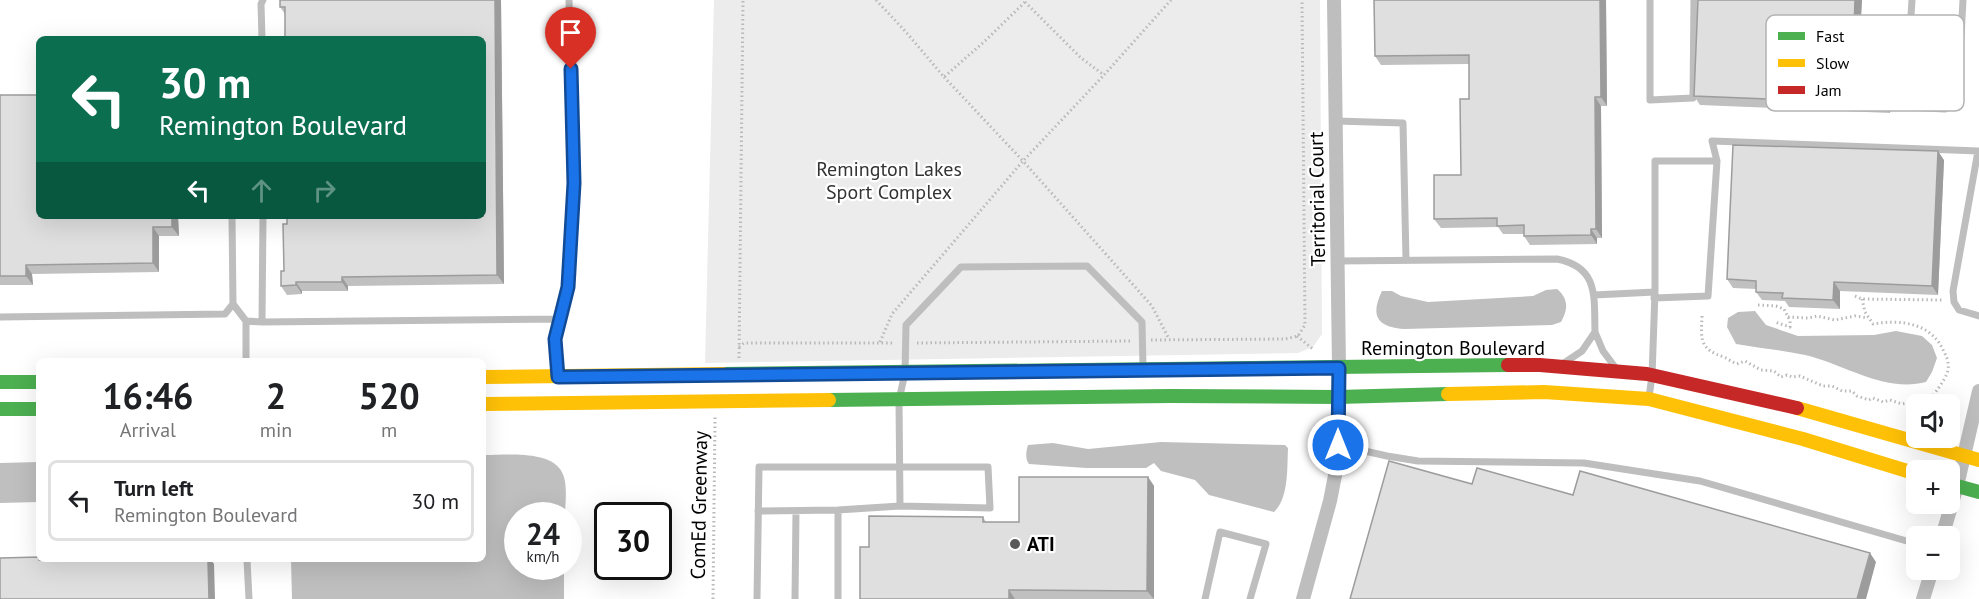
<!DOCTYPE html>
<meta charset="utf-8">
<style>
:root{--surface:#fff;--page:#f6f6f6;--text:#202124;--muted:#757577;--line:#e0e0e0}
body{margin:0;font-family:"PT Sans",sans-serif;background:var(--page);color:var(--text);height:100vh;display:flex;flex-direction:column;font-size:22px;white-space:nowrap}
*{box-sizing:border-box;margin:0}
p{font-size:20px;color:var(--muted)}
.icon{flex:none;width:33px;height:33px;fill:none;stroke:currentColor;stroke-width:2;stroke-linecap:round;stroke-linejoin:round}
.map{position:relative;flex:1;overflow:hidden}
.drawer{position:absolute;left:36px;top:358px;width:450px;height:204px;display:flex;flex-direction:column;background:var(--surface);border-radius:9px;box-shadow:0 6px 24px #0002}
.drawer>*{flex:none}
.top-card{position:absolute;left:36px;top:36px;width:450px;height:183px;border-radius:9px;box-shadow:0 6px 24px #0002;background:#0b6e4f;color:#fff;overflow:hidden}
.tools{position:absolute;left:1906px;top:394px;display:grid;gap:12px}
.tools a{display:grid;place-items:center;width:54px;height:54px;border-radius:9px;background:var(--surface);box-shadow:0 6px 24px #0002;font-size:30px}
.speed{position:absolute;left:504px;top:502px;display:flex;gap:12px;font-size:30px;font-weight:700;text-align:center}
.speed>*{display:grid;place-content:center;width:78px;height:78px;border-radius:50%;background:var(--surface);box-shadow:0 6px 24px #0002;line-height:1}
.speed small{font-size:15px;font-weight:400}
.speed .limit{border:3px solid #111;border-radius:9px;background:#fff;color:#111}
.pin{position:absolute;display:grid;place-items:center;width:51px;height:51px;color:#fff;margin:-62px -26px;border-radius:50% 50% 50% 0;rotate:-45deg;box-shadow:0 0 6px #0007}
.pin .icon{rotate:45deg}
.me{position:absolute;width:66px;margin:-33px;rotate:0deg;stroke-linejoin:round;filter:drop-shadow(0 0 4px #0008)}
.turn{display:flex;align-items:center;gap:21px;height:126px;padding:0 24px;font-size:27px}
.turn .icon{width:78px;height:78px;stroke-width:2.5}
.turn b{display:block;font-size:42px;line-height:51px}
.lanes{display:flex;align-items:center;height:57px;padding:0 24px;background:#0003;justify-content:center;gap:30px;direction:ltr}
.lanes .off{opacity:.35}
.eta{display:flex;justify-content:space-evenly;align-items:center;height:102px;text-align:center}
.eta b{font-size:36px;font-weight:800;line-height:42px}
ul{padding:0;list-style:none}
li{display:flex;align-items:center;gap:18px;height:81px;margin:0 12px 9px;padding:0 12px;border:3px solid var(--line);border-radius:9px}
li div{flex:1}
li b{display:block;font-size:22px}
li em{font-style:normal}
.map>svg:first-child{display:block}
.green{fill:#ececec}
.water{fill:#bfbfbf}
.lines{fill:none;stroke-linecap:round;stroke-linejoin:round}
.path{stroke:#b9b9b9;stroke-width:3;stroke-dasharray:1.5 3;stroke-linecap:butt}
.lane{stroke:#bebebe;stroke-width:7}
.street{stroke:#bebebe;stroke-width:14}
.fast{stroke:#4caf50;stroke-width:14}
.slow{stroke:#ffc107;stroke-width:14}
.jam{stroke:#c62828;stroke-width:14}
.wall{fill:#c0c0c0}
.shaded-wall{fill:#9c9c9c}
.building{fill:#dfdfdf;stroke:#9c9c9c;stroke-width:1.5}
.route-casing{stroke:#114b97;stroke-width:15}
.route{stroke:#1a73e8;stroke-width:10}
.poi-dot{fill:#595959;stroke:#fff;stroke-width:2}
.labels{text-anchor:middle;stroke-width:4.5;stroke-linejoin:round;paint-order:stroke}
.park-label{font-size:20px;fill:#333;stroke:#fff}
.street-label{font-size:20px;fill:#000;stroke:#fff}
.poi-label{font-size:20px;font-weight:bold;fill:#000;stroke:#fff;text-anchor:start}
.key{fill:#fff;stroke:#b2b2b2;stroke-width:1.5}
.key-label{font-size:16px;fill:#000}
</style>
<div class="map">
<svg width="1979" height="599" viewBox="0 0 1979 599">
<rect width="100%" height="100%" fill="#fff"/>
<path class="green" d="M714 0H1320L1322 334 1313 347 1298 353 705 363Z"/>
<path class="water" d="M1557 289C1569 299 1568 310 1561 322L1552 325 1404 329C1377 327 1370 316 1382 291H1392L1401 296 1428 302 1533 296 1546 290Z
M1755 311 1766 325 1798 336 1874 335 1896 331 1922 336 1932 345 1937 358 1932 372 1926 382C1885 393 1844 364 1805 355 1782 350 1759 348 1736 344L1727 327 1728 318 1738 312Z
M1161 442 1285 445 1288 448C1287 468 1289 498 1274 512L1209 495 1195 480 1161 471 1154 463 1146 468H1086L1029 464C1025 459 1026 451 1028 445L1053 443 1088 449Z
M483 455C503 455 547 450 560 469 569 481 565 502 565 516H518V567H564V599H292L291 560H483Z
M39 462V502L0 503V463Z"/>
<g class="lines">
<path class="path" d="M876 0 906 32 944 77 985 41 1025 2
M1025 2 1081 58 1104 75 1171 0
M944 77 1023 161 1104 75
M1855 296 1862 299 1942 300
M1862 299 1865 312 1873 324C1901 319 1932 323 1944 352 1947 357 1949 363 1948 370 1945 382 1933 394 1927 405
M1758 305 1776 306 1784 309 1790 321V327L1775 322
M1702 316C1701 339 1699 349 1724 357 1728 359 1732 362 1737 364L1745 361 1761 370 1774 371 1781 377 1787 375 1792 377 1800 376 1823 386H1832L1842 391H1852L1857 396 1869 400 1873 398 1883 402 1890 400 1902 404 1912 402 1917 407
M1788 317 1808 318 1817 316 1835 320 1855 316 1868 318
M1297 336 1314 350
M1151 340 1285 339 1298 336 1305 325 1302 0
M880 342 892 314 1023 161 1152 306 1169 339
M917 343 1132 341
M739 347 744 343H895
M739 358 743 0
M713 599 715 417"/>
<path class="lane" d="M1650 0V100L1693 98 1694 0
M1912 0 1905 107 1945 109 1949 56 1961 37 1963 0
M262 39 261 4 263 0
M1336 121 1403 123 1406 260
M1978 151 1953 291 1954 302 1959 310 1979 316
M1717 161 1712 141 1979 151
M232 216 233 304 246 321V362
M1338 261 1557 259C1599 267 1594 297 1595 332
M1594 295 1655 292 1652 376 1649 397
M1654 298 1708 296 1717 161H1655V292
M0 317 225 314 233 304
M246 321 262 322 263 216
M262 322 560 319
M1564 363 1582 351 1595 332 1603 351 1615 367
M558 374 555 339 568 287 574 183 569 0
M1338 445 1387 456 1418 461 1584 463 1700 481 1917 544
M758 511 838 510 900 506
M247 560 249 599
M757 599 759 467H988L990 508 900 506 899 400 905 373 906 325 961 267 1087 266 1142 322 1143 368
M795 599 796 511
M838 599V510
M1205 599 1220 532 1266 544 1250 599"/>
<path class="street" d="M1942 537 1957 486 1979 391
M1303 599 1330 501 1338 460 1339 368 1334 0
M1923 599 1932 570"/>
<path class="fast" d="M723 374 1508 365
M0 382H39
M829 400 1171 396 1338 397 1448 394
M0 409H39
M1950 484 1979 492"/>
<path class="slow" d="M483 377 723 374
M1448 394 1544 392 1649 399 1803 439 1917 474
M483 404 829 400
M1797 408 1979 460"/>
<path class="jam" d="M1508 365H1540L1647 374 1797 408"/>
</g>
<path class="wall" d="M501 0 504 284 348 286V291H302V294L287 295 281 286 284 271 287 224 285 14 280 7Z
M1374 0H1606L1607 106H1601L1602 238H1597V244L1530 245 1524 236V234H1503L1498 227 1441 228 1434 219 1461 175 1469 99V64L1381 65 1375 56Z
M1698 0H1862L1860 28 1893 38 1890 113 1700 105 1694 96Z
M0 95 178 216 179 236H159V272L32 274 33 285H0Z
M1944 160 1938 295 1840 291V309L1789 307 1785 301 1762 300 1756 292V289L1733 288 1727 279Z
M1148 477 1154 486V599H860L869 547 983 517 986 522H1019Z"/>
<path class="shaded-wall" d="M495 0H501L504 284 497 275Z
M1600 0H1606L1607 106 1601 97Z
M1855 0H1862L1860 37 1854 28Z
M1887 30 1893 38 1890 113 1884 104Z
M1595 97 1601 106 1602 238 1596 229Z
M1938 151 1944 160 1938 295 1932 286Z
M172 216H178L179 236 172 227Z
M153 227 159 236V272L153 263Z
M1591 229 1597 238V244L1591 235Z
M26 265 32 274 33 285 26 276Z
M342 277 348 286V291L342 282Z
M296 282 302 291V294L296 285Z
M1834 282 1840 291V309L1833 300Z
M1148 477 1154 486V599L1147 591Z
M1870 553 1876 562 1866 599H1857Z
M208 560H211L214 564 215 599H209Z
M1009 590 1015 599H1009Z"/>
<path class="building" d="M280 0H495L497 275 342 277V282H296V285L281 286V271H284L283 224H287V216H483V39H285V7H280Z
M1374 0H1600L1601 97H1595L1596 229H1591V235L1524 236V225L1497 226V218L1434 219V175H1461L1460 99H1469V55L1375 56Z
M1698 0H1855L1854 28 1887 30 1884 104 1694 96Z
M0 95H39V216H172V227H153V263L26 265V276H0Z
M1733 145 1938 151 1932 286 1834 282 1833 300 1782 298 1783 293 1756 292V281L1727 279Z
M1389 461 1472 484 1477 468 1573 495 1580 471 1870 553 1857 599H1350Z
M1019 477H1148L1147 591 1009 590V599H860V547H869V516L983 517V522H1019Z
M39 557V560H208L209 599H0V558Z"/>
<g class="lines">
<g class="route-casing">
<path id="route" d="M571 69 574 183 568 287 555 339 558 377 1339 368 1338 445"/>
</g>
<use href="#route" class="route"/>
</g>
<circle class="poi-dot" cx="1015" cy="544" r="6"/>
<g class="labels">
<g class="park-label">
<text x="889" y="176">Remington Lakes<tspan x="889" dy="23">Sport Complex</tspan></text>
</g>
<g class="street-label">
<text transform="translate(1317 199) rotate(-91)" y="7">Territorial Court</text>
<text x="1453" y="355">Remington Boulevard</text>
<text transform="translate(699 505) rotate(-89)" y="7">ComEd Greenway</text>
</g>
<g class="poi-label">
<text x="1027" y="551">ATI</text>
</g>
</g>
<rect x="1766" y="15" width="198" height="96" rx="9" class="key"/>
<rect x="1778" y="32" width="27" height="8" fill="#4caf50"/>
<rect x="1778" y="59" width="27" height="8" fill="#ffc107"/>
<rect x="1778" y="86" width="27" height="8" fill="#c62828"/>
<g class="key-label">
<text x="1816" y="42">Fast</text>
<text x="1816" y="69">Slow</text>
<text x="1816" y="96">Jam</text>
</g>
</svg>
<div class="tools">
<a><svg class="icon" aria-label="sound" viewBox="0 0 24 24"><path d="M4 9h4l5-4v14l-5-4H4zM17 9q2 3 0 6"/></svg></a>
<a>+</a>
<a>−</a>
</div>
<div class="speed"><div>24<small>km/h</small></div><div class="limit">30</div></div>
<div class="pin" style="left:571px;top:69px;background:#d93025"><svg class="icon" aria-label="arrive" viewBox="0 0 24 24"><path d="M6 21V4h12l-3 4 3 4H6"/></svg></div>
<svg class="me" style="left:1338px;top:445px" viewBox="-20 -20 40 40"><circle r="17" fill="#1a73e8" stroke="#fff" stroke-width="3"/><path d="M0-11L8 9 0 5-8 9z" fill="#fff"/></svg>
<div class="top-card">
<div class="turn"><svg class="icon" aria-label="left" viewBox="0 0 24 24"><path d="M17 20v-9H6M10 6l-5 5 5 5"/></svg><div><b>30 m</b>Remington Boulevard</div></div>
<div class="lanes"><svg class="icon" aria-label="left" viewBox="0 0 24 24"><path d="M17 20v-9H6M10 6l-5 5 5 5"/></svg><svg class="icon off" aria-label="ahead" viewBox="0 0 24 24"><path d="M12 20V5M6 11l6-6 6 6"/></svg><svg class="icon off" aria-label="right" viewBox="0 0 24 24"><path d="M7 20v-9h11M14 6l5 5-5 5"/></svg></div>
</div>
<section class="drawer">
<div class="eta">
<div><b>16:46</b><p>Arrival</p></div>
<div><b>2</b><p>min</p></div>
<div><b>520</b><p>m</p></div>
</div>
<ul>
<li><svg class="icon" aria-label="left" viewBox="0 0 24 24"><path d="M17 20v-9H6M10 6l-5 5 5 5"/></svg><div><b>Turn left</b><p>Remington Boulevard</p></div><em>30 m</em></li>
</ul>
</section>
</div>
